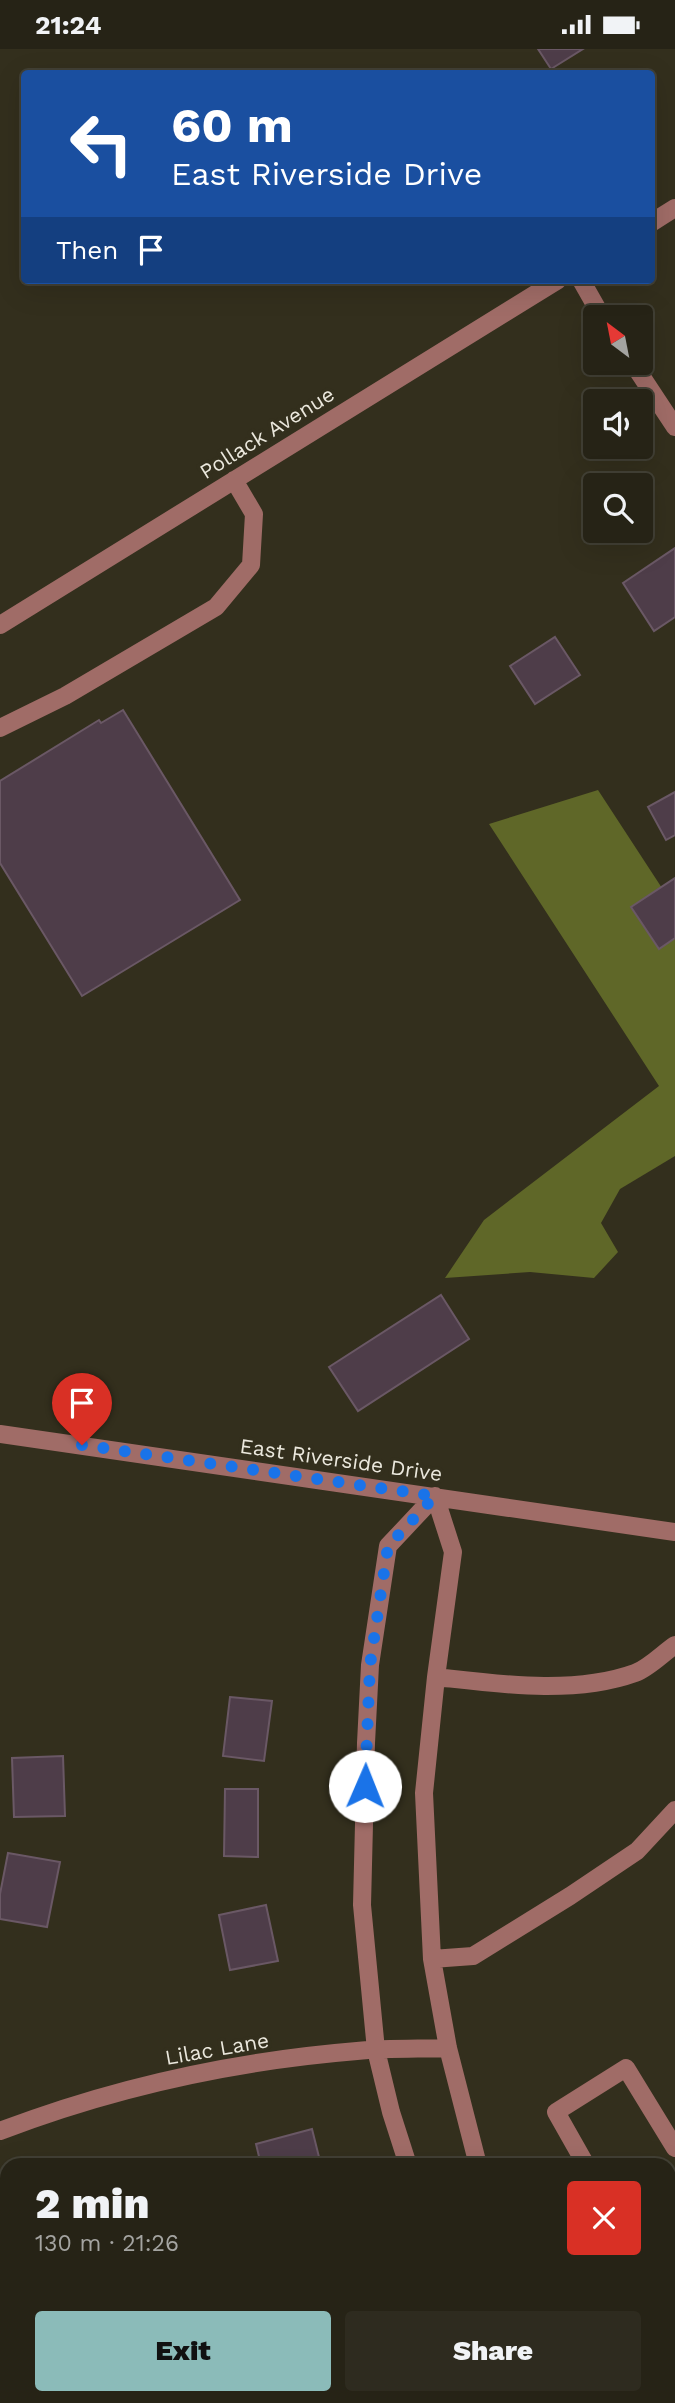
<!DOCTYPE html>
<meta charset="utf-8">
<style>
:root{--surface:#262316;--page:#2e2b1f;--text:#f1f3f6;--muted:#a4a4a1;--line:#424035;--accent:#8bbbb9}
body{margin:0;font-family:"Work Sans",sans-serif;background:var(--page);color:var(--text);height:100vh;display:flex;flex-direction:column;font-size:26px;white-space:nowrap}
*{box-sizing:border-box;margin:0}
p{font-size:23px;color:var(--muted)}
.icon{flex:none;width:38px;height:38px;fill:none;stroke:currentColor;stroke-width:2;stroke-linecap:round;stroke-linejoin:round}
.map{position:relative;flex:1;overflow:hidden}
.side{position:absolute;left:0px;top:2109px;width:676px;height:247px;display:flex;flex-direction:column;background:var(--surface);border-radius:21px 21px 0 0;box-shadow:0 7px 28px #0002,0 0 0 2px var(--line)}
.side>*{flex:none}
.top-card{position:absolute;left:21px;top:21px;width:634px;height:214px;border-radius:7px;box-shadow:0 7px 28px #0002,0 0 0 2px var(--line);background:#1a4fa0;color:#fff;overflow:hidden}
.needle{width:46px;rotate:328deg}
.buttons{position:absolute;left:583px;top:256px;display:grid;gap:14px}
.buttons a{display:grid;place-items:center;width:70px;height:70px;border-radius:7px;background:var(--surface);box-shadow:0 7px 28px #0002,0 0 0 2px var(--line);font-size:35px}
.pin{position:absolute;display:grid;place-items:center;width:60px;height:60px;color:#fff;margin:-72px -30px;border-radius:50% 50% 50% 0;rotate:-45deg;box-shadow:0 0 7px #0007}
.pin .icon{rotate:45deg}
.me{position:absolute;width:77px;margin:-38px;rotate:1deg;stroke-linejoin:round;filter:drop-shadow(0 0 5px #0008)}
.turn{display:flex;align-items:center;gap:24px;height:147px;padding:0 35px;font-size:32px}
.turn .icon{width:91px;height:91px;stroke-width:2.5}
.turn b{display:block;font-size:49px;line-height:60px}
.then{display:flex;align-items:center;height:66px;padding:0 35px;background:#0003;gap:14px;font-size:26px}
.round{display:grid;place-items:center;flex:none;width:74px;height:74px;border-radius:7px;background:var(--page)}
.head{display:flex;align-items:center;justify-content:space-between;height:119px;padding:0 35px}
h1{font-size:42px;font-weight:800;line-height:52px}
.action{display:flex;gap:14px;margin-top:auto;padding:14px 35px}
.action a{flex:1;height:80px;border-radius:7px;background:var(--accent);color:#111;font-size:28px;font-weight:800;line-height:80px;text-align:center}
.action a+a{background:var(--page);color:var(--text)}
.status{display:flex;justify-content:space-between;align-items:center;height:49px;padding:0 35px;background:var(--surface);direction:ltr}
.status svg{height:19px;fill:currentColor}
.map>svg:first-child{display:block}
.forest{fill:#5f6728}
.building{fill:#4e3d49;stroke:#6a5865;stroke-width:2}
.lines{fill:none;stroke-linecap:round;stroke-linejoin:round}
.minor{stroke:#a06c67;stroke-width:18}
.route{stroke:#1a73e8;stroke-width:12;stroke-dasharray:0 21.6}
.labels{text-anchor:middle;stroke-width:7;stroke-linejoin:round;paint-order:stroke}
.street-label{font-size:21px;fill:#ebe8dd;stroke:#332f1d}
</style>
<div class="status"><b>21:24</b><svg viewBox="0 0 49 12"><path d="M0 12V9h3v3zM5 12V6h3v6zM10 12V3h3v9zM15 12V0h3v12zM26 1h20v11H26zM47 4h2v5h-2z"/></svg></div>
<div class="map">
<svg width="675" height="2354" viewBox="0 0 675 2354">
<rect width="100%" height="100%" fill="#332f1d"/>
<path class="forest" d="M598 741 675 859V1107L620 1140 601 1174 618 1203 594 1229 530 1223 445 1229 484 1171 659 1037 489 775Z"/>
<path class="building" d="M538 0H583L551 20Z
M675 499V568L654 582 623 534Z
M555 588 580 626 535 655 510 617Z
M123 661 240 851 82 947 0 814V732L99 671 101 674Z
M675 743V786L666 791 648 758Z
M675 829V889L659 900 631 858Z
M441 1246 469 1290 358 1362 329 1318Z
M230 1648 272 1652 264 1712 223 1707Z
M63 1707 65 1767 14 1768 12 1709Z
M225 1740H258V1808L224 1807Z
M8 1804 60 1813 47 1878 0 1870V1845Z
M266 1856 278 1912 230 1921 219 1866Z
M312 2080 321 2116H261L256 2095Z
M7 2159V2207L0 2210V2161Z
M379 2348H413L415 2354H365Z"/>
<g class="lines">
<path class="minor" d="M651 174 675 159
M581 231 602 268
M632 313 675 378
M0 576 558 231
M0 679 65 647 216 558 251 516 254 465 234 431
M0 1385 675 1483
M436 1628C499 1635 574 1646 635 1624 649 1619 663 1604 675 1596
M432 1910 473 1907 570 1847 637 1802 675 1761
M0 2082C115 2038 235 2012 357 2002 387 1999 418 2000 448 1999
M408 2116 391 2063 376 2001 362 1856 366 1694 370 1616 388 1497 435 1447 453 1503 436 1628 424 1744 432 1910 448 1999 478 2116
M586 2116 556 2063 626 2019 675 2099
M668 2192 675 2188
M513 2348 516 2354
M592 2348 595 2354"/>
</g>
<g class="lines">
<path class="route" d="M82 1396 435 1447 388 1497 370 1616 365 1737"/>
</g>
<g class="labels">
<g class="street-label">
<text transform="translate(267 384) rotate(-32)" y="7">Pollack Avenue</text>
<text transform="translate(341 1411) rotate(8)" y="7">East Riverside Drive</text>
<text transform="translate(217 2000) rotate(-10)" y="7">Lilac Lane</text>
</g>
</g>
</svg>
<div class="buttons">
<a><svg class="needle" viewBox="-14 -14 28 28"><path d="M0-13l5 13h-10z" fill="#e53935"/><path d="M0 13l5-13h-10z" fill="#a4a4a1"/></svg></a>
<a><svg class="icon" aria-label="sound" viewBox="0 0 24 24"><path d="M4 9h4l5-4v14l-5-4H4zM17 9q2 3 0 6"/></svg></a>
<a><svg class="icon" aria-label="search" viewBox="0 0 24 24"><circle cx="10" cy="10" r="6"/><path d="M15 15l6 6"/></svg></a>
</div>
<div class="pin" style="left:82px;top:1396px;background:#d93025"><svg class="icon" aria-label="arrive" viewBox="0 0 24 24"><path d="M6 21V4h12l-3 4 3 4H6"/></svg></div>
<svg class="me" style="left:365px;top:1737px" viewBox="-20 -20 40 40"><circle r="19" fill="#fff"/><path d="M0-13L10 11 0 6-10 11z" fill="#1a73e8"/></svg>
<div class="top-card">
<div class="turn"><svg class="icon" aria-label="left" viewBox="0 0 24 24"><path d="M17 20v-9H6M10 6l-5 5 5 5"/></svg><div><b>60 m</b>East Riverside Drive</div></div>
<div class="then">Then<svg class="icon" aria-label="arrive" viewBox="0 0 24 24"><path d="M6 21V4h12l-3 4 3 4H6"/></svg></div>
</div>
<section class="side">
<div class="head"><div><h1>2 min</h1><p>130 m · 21:26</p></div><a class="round" style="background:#d93025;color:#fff"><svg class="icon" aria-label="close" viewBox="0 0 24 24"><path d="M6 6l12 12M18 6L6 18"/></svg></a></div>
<div class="action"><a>Exit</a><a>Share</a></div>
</section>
</div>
